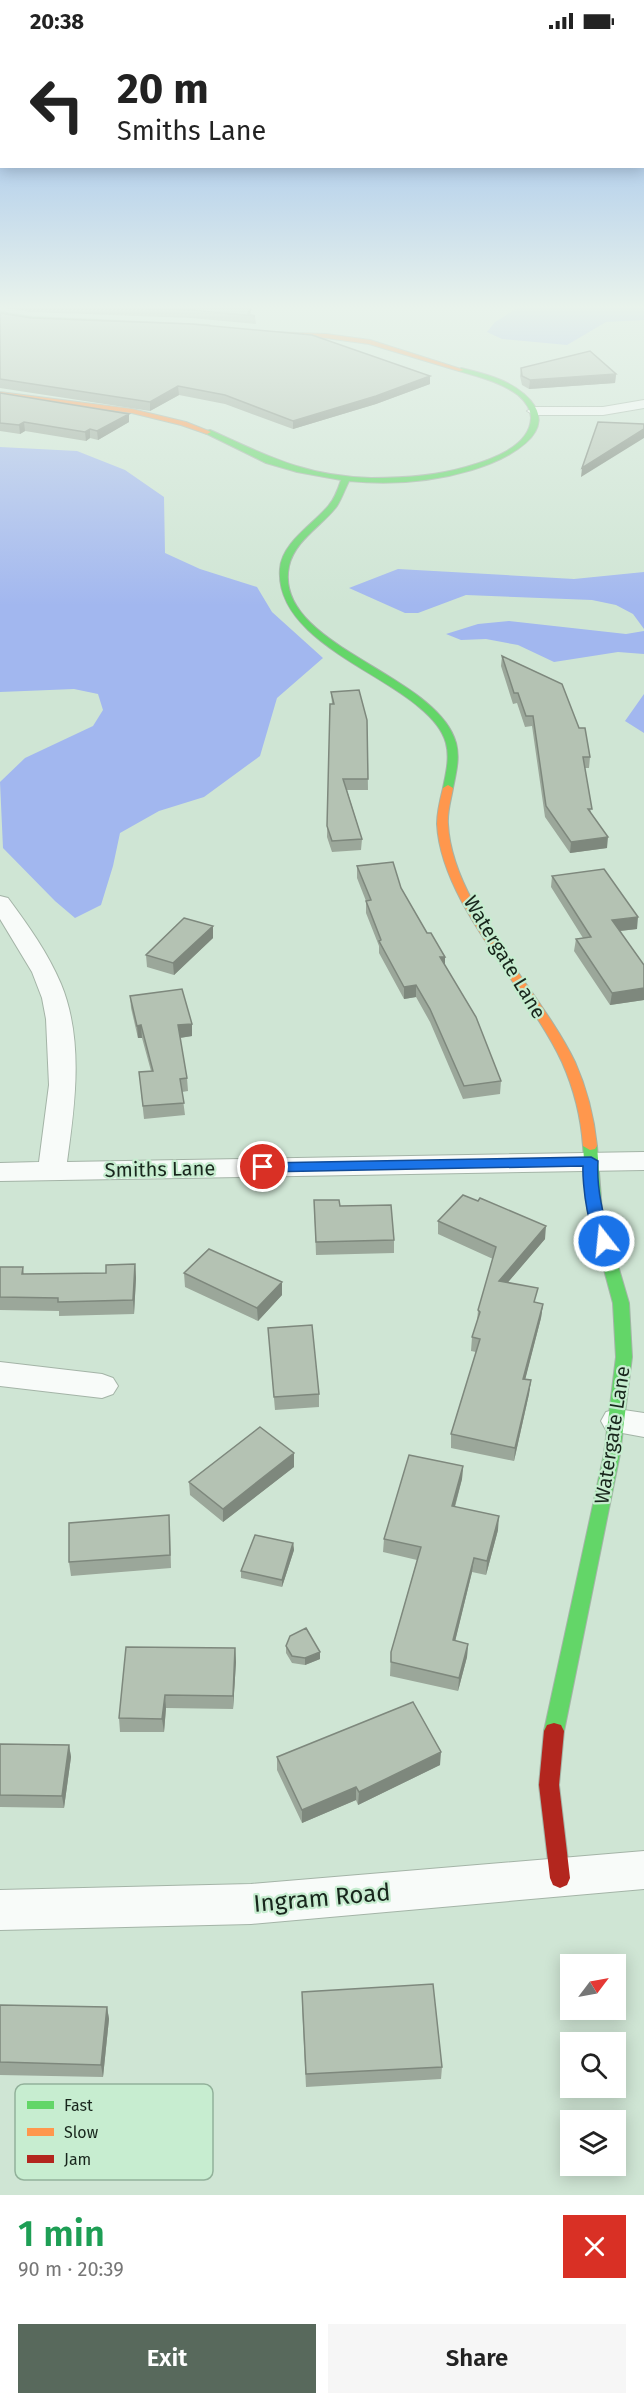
<!DOCTYPE html>
<meta charset="utf-8">
<style>
:root{--surface:#fff;--page:#f6f6f6;--text:#222;--muted:#767676;--accent:#58695c}
body{margin:0;font-family:"Fira Sans",sans-serif;background:var(--page);color:var(--text);height:100vh;display:flex;flex-direction:column;font-size:22px;white-space:nowrap}
*{box-sizing:border-box;margin:0}
p{font-size:20px;color:var(--muted)}
.icon{flex:none;width:33px;height:33px;fill:none;stroke:currentColor;stroke-width:2;stroke-linecap:round;stroke-linejoin:round}
.map{position:relative;height:2153px;overflow:hidden}
.panel{display:flex;flex-direction:column;background:var(--surface);flex:1}
.panel>*{flex:none}
.top-card{position:absolute;left:0px;top:0px;width:645px;height:126px;box-shadow:0 3px 15px #0003;background:#fff;color:var(--text);overflow:hidden}
.needle{width:39px;rotate:58deg}
.tools{position:absolute;left:560px;top:1912px;display:grid;gap:12px}
.tools a{display:grid;place-items:center;width:66px;height:66px;border-radius:0px;background:var(--surface);box-shadow:0 3px 15px #0003;font-size:30px}
.pin{position:absolute;display:grid;place-items:center;width:51px;height:51px;color:#fff;margin:-26px;border:3px solid #fff;border-radius:50%;box-shadow:0 2px 6px #0007}
.me{position:absolute;width:66px;margin:-33px;rotate:344deg;stroke-linejoin:round;filter:drop-shadow(0 0 4px #0008)}
.turn{display:flex;align-items:center;gap:21px;height:126px;padding:0 18px;font-size:27px}
.turn .icon{width:78px;height:78px;stroke-width:2.5}
.turn b{display:block;font-size:42px;line-height:51px}
.round{display:grid;place-items:center;flex:none;width:63px;height:63px;border-radius:0px;background:var(--page)}
.head{display:flex;align-items:center;justify-content:space-between;height:102px;padding:0 18px}
h1{font-size:36px;font-weight:600;line-height:45px;color:#1e9e55}
.cta{display:flex;gap:12px;margin-top:auto;padding:12px 18px}
.cta a{flex:1;height:69px;border-radius:0px;background:var(--accent);color:#fff;font-size:24px;font-weight:600;line-height:69px;text-align:center}
.cta a+a{background:var(--page);color:var(--text)}
.status{display:flex;justify-content:space-between;align-items:center;height:42px;padding:0 30px;background:var(--surface);direction:ltr}
.status svg{height:16px;fill:currentColor}
.map>svg:first-child{display:block}
.water{fill:#a2b7ef}
.lines{fill:none;stroke-linecap:round;stroke-linejoin:round}
.street-casing{stroke:#a4b4a7;stroke-width:2}
.fast-casing{stroke:#a4b4a7;stroke-width:2}
.slow-casing{stroke:#a4b4a7;stroke-width:2}
.jam-casing{stroke:#a4b4a7;stroke-width:2}
.street{fill:#f8fbf9;fill-rule:evenodd}
.fast{fill:#63d668;fill-rule:evenodd}
.slow{fill:#ff974d;fill-rule:evenodd}
.jam{fill:#b3261e;fill-rule:evenodd}
.wall{fill:#9ba79a}
.shaded-wall{fill:#7e887d}
.building{fill:#b4c2b3;stroke:#7e887d;stroke-width:1.5}
.route{fill:#1a73e8;stroke:#114b97;stroke-width:1.5}
.labels{text-anchor:middle;stroke-width:4.5;stroke-linejoin:round;paint-order:stroke}
.street-label{font-size:20px;fill:#18261c;stroke:#c7edd0}
.near-street-label{font-size:24px;fill:#18261c;stroke:#c7edd0}
.key{fill:#c7edd0;stroke:#92b19a;stroke-width:1.5}
.key-label{font-size:16px;fill:#18261c}
</style>
<div class="status"><b>20:38</b><svg viewBox="0 0 49 12"><path d="M0 12V9h3v3zM5 12V6h3v6zM10 12V3h3v9zM15 12V0h3v12zM26 1h20v11H26zM47 4h2v5h-2z"/></svg></div>
<div class="map">
<svg width="644" height="2153" viewBox="0 0 644 2153">
<rect width="100%" height="100%" fill="#cfe5d4"/>
<path class="water" d="M518 263H644V278L606 280 567 303 502 297 487 290 495 280 521 264Z
M0 405 77 409 125 428 164 455 165 511 200 527 257 545 272 570 323 616 277 656 260 714 204 755 159 769 120 791 113 824 101 863 75 876 55 859 3 806 0 740 25 716 93 684 103 668 98 652 74 647 0 650Z
M398 527 574 537 644 530V587L633 572 616 563 592 558 466 553 418 571H405L349 546Z
M509 579 626 592 644 589V612L618 610 554 620 518 603 486 597 461 598 446 592 478 582Z
M644 652V691L625 679Z"/>
<g class="lines">
<g class="street-casing">
<path id="street" d="M644 358V366L603 373H534L527 369 534 365H603Z
M0 854 8 856C28 883 48 911 61 942 84 998 75 1062 67 1120L644 1110V1128L0 1139V1121L39 1120 49 1043 46 977 42 956 32 930 0 877Z
M0 1320 102 1332 113 1336 118 1344 113 1352 102 1356 0 1344Z
M617 1367 644 1371V1395L606 1388 601 1379 606 1370Z
M644 1809V1847L251 1882 0 1888V1848L251 1842Z"/>
</g>
<g class="fast-casing">
<path id="fast" d="M0 270 32 275 209 283 212 285 209 287 32 279 0 274Z
M461 326C482 331 507 337 524 352 568 390 502 419 472 428 432 440 390 443 349 439 345 447 342 456 337 464 322 484 295 498 289 524 272 604 437 631 456 701 460 716 456 731 453 746L448 749 443 746C446 731 450 716 446 701 442 686 430 674 419 665 377 628 275 594 280 527 282 500 314 482 329 463 335 456 338 447 341 438L297 430 266 421 203 390 210 388C268 414 304 434 371 436 402 436 435 434 466 425 490 418 530 405 531 376 531 367 525 359 518 353 501 340 479 335 459 329Z
M590 1100 597 1104 602 1169 629 1261 632 1315 620 1412 564 1689 561 1695 554 1697 547 1695 544 1689 604 1412 616 1315 613 1261 588 1169 583 1104Z"/>
</g>
<g class="slow-casing">
<path id="slow" d="M269 290 326 292 370 298 464 328 459 329 369 302 326 296 267 293Z
M0 350 132 367 186 380 211 390 207 392 181 383 132 371 0 354Z
M448 743 453 746C451 758 447 770 448 782 452 863 540 947 575 1020 587 1047 594 1075 597 1104L595 1107 590 1108 583 1104C581 1075 574 1047 562 1020 528 947 441 862 437 782 437 770 440 758 443 746Z"/>
</g>
<g class="jam-casing">
<path id="jam" d="M554 1681 561 1683 564 1689 559 1743 570 1836 567 1843 560 1846 553 1843 550 1836 539 1743 544 1689 547 1683Z"/>
</g>
<use href="#street" class="street"/>
<use href="#fast" class="fast"/>
<use href="#slow" class="slow"/>
<use href="#jam" class="jam"/>
</g>
<path class="wall" d="M0 263H252L250 272 255 274 256 282 191 276 32 270 0 265Z
M0 271 430 342 376 362 293 387 225 362 179 353 150 369 0 346Z
M521 326 616 332 615 341 529 347 522 343 520 334Z
M0 351 129 380 98 398 90 396 86 399 25 389 20 392 0 389Z
M502 614 590 715 589 726H585L591 772 607 806 570 811 545 775 532 684 525 685 517 661 513 662 501 624Z
M331 650 367 678 368 748H347L362 797 361 808 332 810 327 795 330 662H332Z
M357 824 401 846 427 891 445 915V923L501 1039 500 1052 463 1057 430 980 416 955 404 957 379 911V904L366 871V859L357 836Z
M552 834 637 887 620 889 644 923V958L610 963 574 909 576 897 583 896 551 845Z
M213 884V896L174 933 147 925 146 913Z
M130 954 192 982V994L180 996 187 1036 188 1049 182 1050 185 1073 144 1077 139 1030 151 1029 142 996H138L131 966Z
M314 1158 340 1164 394 1198V1211L316 1213Z
M438 1179 545 1197 508 1240 536 1261 543 1262 541 1276 525 1337 531 1338 529 1352 514 1419 451 1406V1392L476 1310 471 1309 472 1295 477 1280 478 1268 493 1217 438 1192Z
M135 1222 136 1236 134 1272 59 1274V1269L0 1268V1225H23L24 1232 106 1231Z
M184 1231 282 1240V1253L258 1279 185 1245Z
M268 1286 319 1352V1365L275 1368Z
M463 1424 462 1437 455 1465 498 1488 486 1533 472 1530 455 1599 468 1602 467 1615 458 1649 390 1634 391 1610 417 1518 383 1510 384 1497Z
M294 1425 223 1480 190 1453 189 1440Z
M170 1486 171 1526 71 1534 69 1520Z
M293 1501 294 1508 282 1545 241 1536V1529Z
M286 1604 320 1617 305 1623 292 1621 286 1611Z
M235 1606 236 1620 233 1667 166 1666 164 1690H120L119 1676Z
M0 1702 69 1703 71 1715 64 1766 0 1765Z
M277 1715 440 1723 358 1763 356 1758 302 1781 277 1728Z
M302 1962 442 2025 441 2037 306 2045Z
M0 1963 107 1965 109 1977 103 2035 0 2033Z"/>
<path class="shaded-wall" d="M251 263H252V266L250 273H248Z
M616 332 615 341 529 347 530 338Z
M430 334V342L376 362 293 387V379Z
M178 344 179 353 150 369V360Z
M129 372V380L98 398 97 389Z
M24 380 25 389 20 392 19 383Z
M90 387V396L86 399 85 390Z
M644 387V396L581 435 582 426Z
M608 795 607 806 570 811 571 800Z
M638 875 637 887 610 890 612 878Z
M213 884V896L174 933 173 921Z
M440 915H445V927Z
M416 943V955L404 957V945Z
M644 946V958L610 963 612 951Z
M192 982V994L179 996 178 983Z
M141 983 142 996H138L137 984Z
M546 1184 545 1197 498 1252 499 1239Z
M135 1222 136 1236 134 1272 133 1258Z
M282 1240V1253L258 1279 257 1266Z
M543 1262 541 1276 522 1350 523 1337Z
M531 1338 529 1352 514 1419 515 1406Z
M294 1411V1425L223 1480V1467Z
M463 1424 462 1437 451 1478 452 1464Z
M499 1474 498 1488 486 1533 487 1519Z
M293 1501 294 1508 282 1545V1538Z
M474 1516 472 1530 452 1612 453 1598Z
M468 1602 467 1615 458 1649 459 1636Z
M235 1606 236 1620 233 1667V1654Z
M320 1610V1617L305 1623V1616Z
M165 1653 166 1666 164 1690 162 1677Z
M69 1703 71 1715 64 1766 62 1754Z
M441 1710 440 1723 358 1763 359 1750Z
M356 1745V1758L302 1781V1768Z
M107 1965 109 1977 103 2035 101 2023Z"/>
<path class="building" d="M51 263H251L248 272 255 274 191 268Z
M0 271 31 276 191 282 312 293 430 334 376 354 293 379 225 353 178 344 150 360 0 337Z
M590 309 616 332 530 338 522 334 521 326Z
M0 351 129 372 97 389 90 387 85 390 24 380 19 383 0 381Z
M598 380 644 382V387L582 426Z
M502 614 562 642 579 686H585L590 715H583L592 767H588L608 795 571 800 546 764 533 674H526L518 651H514Z
M359 648 367 678 368 737H343L362 797 332 799 327 784 330 662H334L331 650Z
M393 820 401 846 427 891H431L445 915H440L476 975 501 1039 464 1044 430 967 416 943 404 945 379 899 381 898 366 859 371 858 357 824Z
M604 827 638 875 612 878 644 923V946L612 951 576 897 591 895 552 834Z
M184 876 213 884 173 921 146 913Z
M182 947 192 982 178 983 187 1036 180 1037 184 1061 143 1064 139 1030 153 1029 141 983 137 984 130 954Z
M463 1153 478 1159 480 1156 546 1184 499 1239 538 1246 534 1260 543 1262 523 1337 531 1338 515 1406 451 1392 480 1297 472 1295 480 1270 478 1268 496 1205 438 1179Z
M314 1158H339L340 1164 391 1163 394 1198 316 1200Z
M209 1207 282 1240 257 1266 184 1231Z
M135 1222 133 1258 58 1260V1256L0 1255V1225H23L22 1232 106 1231V1223Z
M312 1283 319 1352 274 1355 268 1286Z
M260 1385 294 1411 223 1467 189 1440Z
M409 1413 463 1424 452 1464 499 1474 487 1519 474 1516 453 1598 468 1602 459 1636 391 1620V1610L421 1505 384 1497Z
M169 1473 170 1513 69 1520V1481Z
M255 1493 293 1501 282 1538 241 1529Z
M306 1586 320 1610 305 1616 292 1614 286 1604 290 1594Z
M126 1605 235 1606 233 1654 165 1653 162 1677 119 1676Z
M413 1660 441 1710 359 1750 356 1745 302 1768 277 1715Z
M0 1702 69 1703 62 1754 0 1753Z
M433 1942 442 2025 306 2032 302 1950Z
M0 1963 107 1965 101 2023 0 2020Z"/>
<linearGradient id="sky" x2="0" y2="1"><stop stop-color="#8cb5eb"/><stop offset="0.47" stop-color="#e9f3ec"/><stop offset="1" stop-color="#e9f3ec" stop-opacity="0"/></linearGradient>
<rect width="644" height="564" fill="url(#sky)"/>
<path class="route" d="M591 1115 598 1119C596 1146 603 1174 611 1199L604 1204C588 1200 582 1139 583 1124L263 1130 256 1125 263 1121Z"/>
<g class="labels">
<g class="street-label">
<text transform="translate(505 915) rotate(59)" y="7">Watergate Lane</text>
<text transform="translate(160 1127) rotate(-1)" y="7">Smiths Lane</text>
<text transform="translate(612 1393) rotate(-81)" y="7">Watergate Lane</text>
</g>
<g class="near-street-label">
<text transform="translate(322 1856) rotate(-5)" y="8">Ingram Road</text>
</g>
</g>
<rect x="15" y="2042" width="198" height="96" rx="9" class="key"/>
<rect x="27" y="2059" width="27" height="8" fill="#63d668"/>
<rect x="27" y="2086" width="27" height="8" fill="#ff974d"/>
<rect x="27" y="2113" width="27" height="8" fill="#b3261e"/>
<g class="key-label">
<text x="64" y="2069">Fast</text>
<text x="64" y="2096">Slow</text>
<text x="64" y="2123">Jam</text>
</g>
</svg>
<div class="tools">
<a><svg class="needle" viewBox="-14 -14 28 28"><path d="M0-13l5 13h-10z" fill="#e53935"/><path d="M0 13l5-13h-10z" fill="#767676"/></svg></a>
<a><svg class="icon" aria-label="search" viewBox="0 0 24 24"><circle cx="10" cy="10" r="6"/><path d="M15 15l6 6"/></svg></a>
<a><svg class="icon" aria-label="layers" viewBox="0 0 24 24"><path d="M12 4l9 5-9 5-9-5zM3 14l9 5 9-5"/></svg></a>
</div>
<div class="pin" style="left:263px;top:1125px;background:#d93025"><svg class="icon" aria-label="arrive" viewBox="0 0 24 24"><path d="M6 21V4h12l-3 4 3 4H6"/></svg></div>
<svg class="me" style="left:604px;top:1199px" viewBox="-20 -20 40 40"><circle r="17" fill="#1a73e8" stroke="#fff" stroke-width="3"/><path d="M0-11L8 9 0 5-8 9z" fill="#fff"/></svg>
<div class="top-card">
<div class="turn"><svg class="icon" aria-label="left" viewBox="0 0 24 24"><path d="M17 20v-9H6M10 6l-5 5 5 5"/></svg><div><b>20 m</b>Smiths Lane</div></div>
</div>
</div>
<section class="panel">
<div class="head"><div><h1>1 min</h1><p>90 m · 20:39</p></div><a class="round" style="background:#d93025;color:#fff"><svg class="icon" aria-label="close" viewBox="0 0 24 24"><path d="M6 6l12 12M18 6L6 18"/></svg></a></div>
<div class="cta"><a>Exit</a><a>Share</a></div>
</section>
